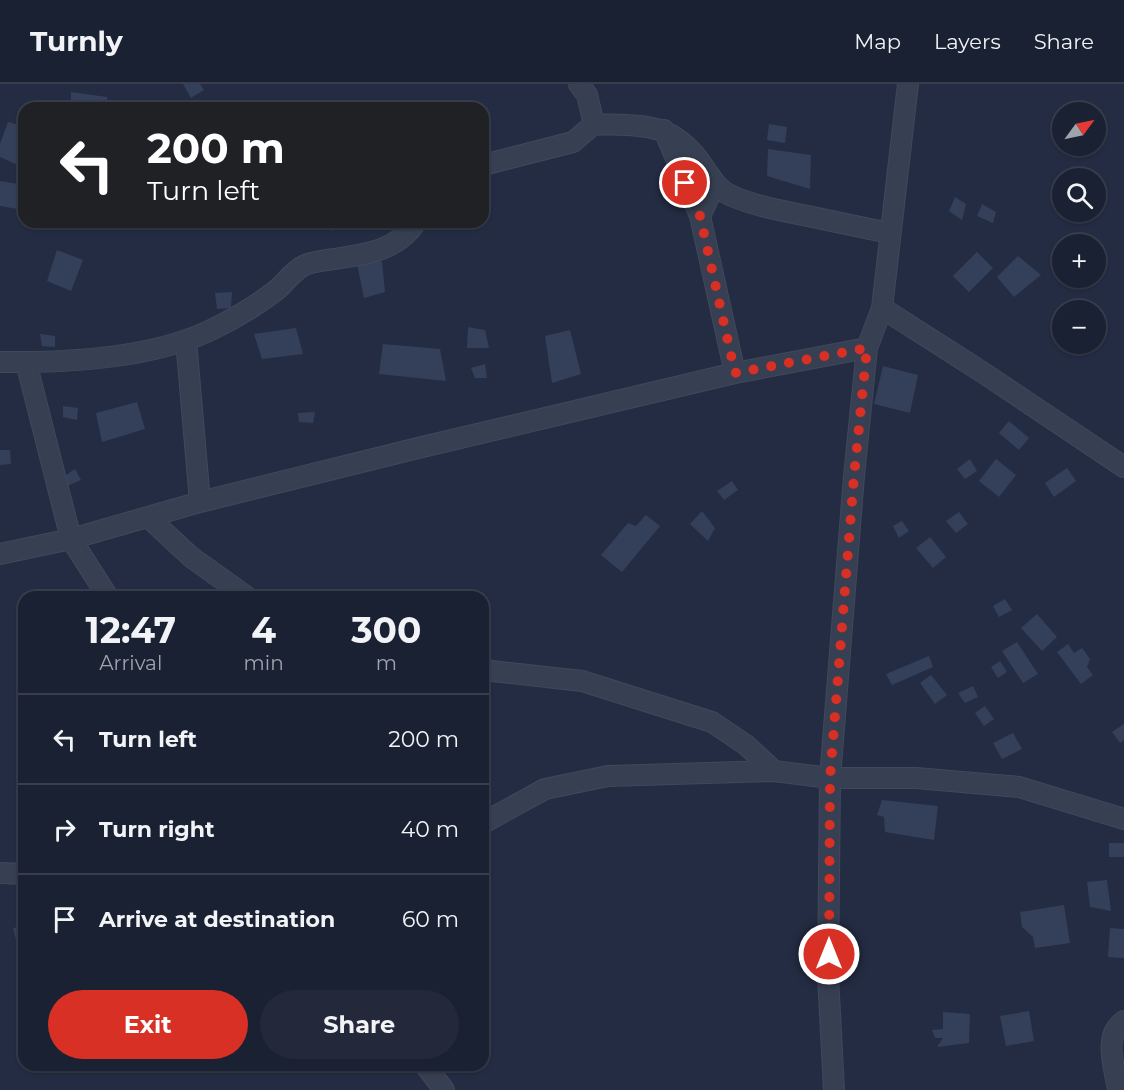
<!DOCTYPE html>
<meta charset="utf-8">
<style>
:root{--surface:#1a2132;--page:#23293a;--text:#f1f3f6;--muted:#9fa3ac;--line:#383e4d;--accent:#d93025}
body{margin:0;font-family:Montserrat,sans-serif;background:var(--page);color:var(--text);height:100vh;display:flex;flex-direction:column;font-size:22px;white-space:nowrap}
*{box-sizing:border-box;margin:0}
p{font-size:20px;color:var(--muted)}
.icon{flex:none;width:33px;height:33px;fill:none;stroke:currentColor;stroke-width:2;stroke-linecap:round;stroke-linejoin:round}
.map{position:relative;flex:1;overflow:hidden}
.side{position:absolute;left:18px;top:507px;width:471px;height:480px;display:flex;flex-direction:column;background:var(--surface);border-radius:18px;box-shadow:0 2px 4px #0004,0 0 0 2px var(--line)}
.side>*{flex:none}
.guide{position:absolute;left:18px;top:18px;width:471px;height:126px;border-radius:18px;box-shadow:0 2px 4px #0004,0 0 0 2px var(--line);background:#202124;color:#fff;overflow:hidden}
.needle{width:39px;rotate:57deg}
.controls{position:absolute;left:1052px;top:18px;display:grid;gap:12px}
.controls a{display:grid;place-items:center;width:54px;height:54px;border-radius:50%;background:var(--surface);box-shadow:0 2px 4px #0004,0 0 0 2px var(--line);font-size:30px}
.pin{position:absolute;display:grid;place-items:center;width:51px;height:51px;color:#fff;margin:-26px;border:3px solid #fff;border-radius:50%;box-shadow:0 2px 6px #0007}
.me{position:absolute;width:66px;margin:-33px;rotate:0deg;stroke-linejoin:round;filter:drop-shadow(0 0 4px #0008)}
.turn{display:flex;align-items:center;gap:21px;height:126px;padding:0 30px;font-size:27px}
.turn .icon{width:78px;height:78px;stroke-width:2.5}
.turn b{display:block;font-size:42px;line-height:51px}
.eta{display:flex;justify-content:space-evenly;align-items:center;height:102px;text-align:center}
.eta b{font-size:36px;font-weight:700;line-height:42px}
.button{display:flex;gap:12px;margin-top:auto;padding:12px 30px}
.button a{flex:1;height:69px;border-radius:36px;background:var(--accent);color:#fff;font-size:24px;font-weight:700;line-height:69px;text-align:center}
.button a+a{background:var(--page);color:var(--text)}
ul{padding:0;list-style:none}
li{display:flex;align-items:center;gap:18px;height:90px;padding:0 30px;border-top:2px solid var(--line)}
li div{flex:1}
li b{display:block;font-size:22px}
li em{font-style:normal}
header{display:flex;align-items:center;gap:36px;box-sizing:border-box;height:84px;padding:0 30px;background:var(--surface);border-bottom:2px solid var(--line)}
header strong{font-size:28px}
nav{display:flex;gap:33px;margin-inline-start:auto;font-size:21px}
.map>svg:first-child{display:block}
.building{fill:#344059}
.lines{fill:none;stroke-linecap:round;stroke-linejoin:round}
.street-casing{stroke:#41485b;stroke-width:22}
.street{stroke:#373f52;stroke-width:20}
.route{stroke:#d93025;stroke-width:10;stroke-dasharray:0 18}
</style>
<header>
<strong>Turnly</strong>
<nav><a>Map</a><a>Layers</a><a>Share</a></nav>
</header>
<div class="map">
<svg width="1124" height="1006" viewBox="0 0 1124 1006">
<rect width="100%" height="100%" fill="#232c43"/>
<path class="building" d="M183 0H200L204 6 191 14Z
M71 8 107 13 108 24H71Z
M420 18V24H395L394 21Z
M8 38 24 42V84L0 73V60Z
M769 40 787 43 785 59 767 56Z
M768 65 811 71 810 105 767 92Z
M0 97 24 101V115L16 116 18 125 0 122Z
M955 113 966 120 962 136 949 127Z
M982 120 996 128 993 139 977 132Z
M298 138H336L334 147Z
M57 166 83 176 71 207 47 197Z
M977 168 993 184 969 208 953 192Z
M1018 172 1041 191 1014 213 997 193Z
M382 177 385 208 364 214 357 180Z
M232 208 231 224 217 225 215 209Z
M468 243 485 246 489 264H467Z
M296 244 303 270 262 275 254 250Z
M570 246 581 290 552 299 545 252Z
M40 250 55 252V263L42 262Z
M383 260 440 265 446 297 379 290Z
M485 280 487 294H475L471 284Z
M883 282 918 291 910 329 874 320Z
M137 318 145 345 102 358 96 329Z
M63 322 78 324 77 336 63 333Z
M315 328 313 339 299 338 298 329Z
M1009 337 1029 354 1019 366 999 349Z
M0 366H10L11 380 0 381Z
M970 375 977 387 965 395 957 385Z
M996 375 1016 391 999 413 979 397Z
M1067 384 1076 397 1054 413 1045 399Z
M75 385 81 396 67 402 63 393Z
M732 397 738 406 724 416 717 407Z
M702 427 715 444 708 457 690 440Z
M959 428 968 440 956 449 946 437Z
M646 431 660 442 622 488 601 471 628 439 636 442Z
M902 437 909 447 899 454 893 442Z
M930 453 946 473 933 484 916 464Z
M1005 515 1012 526 999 533 993 522Z
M1037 530 1057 553 1042 567 1021 544Z
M1017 558 1038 590 1023 599 1002 567Z
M1068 560 1074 569 1082 564 1090 575 1087 583 1093 591 1081 600 1057 568Z
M929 572 933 583 892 601 886 590Z
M1000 577 1007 588 998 594 991 583Z
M931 591 947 611 935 620 920 599Z
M973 602 978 613 965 619 958 609Z
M985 622 994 635 984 642 975 629Z
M1124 640V656L1120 659 1112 648Z
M1013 649 1022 665 1002 675 993 659Z
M882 716 938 722 934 756 885 748 884 733 877 731Z
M1109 759H1124V773H1109Z
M1107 796 1111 827 1090 823 1087 798Z
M1064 821 1070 859 1035 864 1033 853 1022 843 1020 828Z
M24 842V859L17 860 13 844Z
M1110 844 1124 845V874L1108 873Z
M1029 927 1034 957 1006 962 1000 932Z
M943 928 970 930 969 959 937 963 943 954H935L932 946 943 945Z"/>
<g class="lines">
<g class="street-casing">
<path id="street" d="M579 0 587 11 594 40C641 42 671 37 701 79 710 91 717 106 732 112 755 122 779 126 803 131 832 137 861 143 889 149
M664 46 700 132
M483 81 573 58 594 40
M715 100 700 132 735 289
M882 224 982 288 1124 383
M186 256 200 418
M0 278C66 279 156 274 215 244 235 234 257 221 274 208 285 200 292 187 305 181 311 178 320 177 327 176 360 171 396 169 416 138
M26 278 71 455 108 513
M148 433 191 473 247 513
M0 470 71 455 200 418 418 364 735 289 867 264
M483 586 582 597 712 638 746 661 774 687
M483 739 545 705 608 692 774 687 830 694H916L1019 703 1124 735
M0 789 24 790
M425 981 444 1006
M834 1006 828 892 830 694 854 392 867 264 882 224 908 0
M1118 1006C1115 984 1102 952 1124 937"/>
</g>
<use href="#street" class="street"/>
</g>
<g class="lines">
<path class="route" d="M685 99 700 132 735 289 867 264 854 392 830 694 829 870"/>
</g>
</svg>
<div class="controls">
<a><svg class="needle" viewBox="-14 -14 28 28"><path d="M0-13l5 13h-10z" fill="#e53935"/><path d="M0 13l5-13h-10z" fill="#9fa3ac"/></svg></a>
<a><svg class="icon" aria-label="search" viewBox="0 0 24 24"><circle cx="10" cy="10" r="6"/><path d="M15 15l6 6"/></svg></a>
<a>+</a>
<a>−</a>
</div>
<div class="pin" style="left:685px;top:99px;background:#d93025"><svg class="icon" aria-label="arrive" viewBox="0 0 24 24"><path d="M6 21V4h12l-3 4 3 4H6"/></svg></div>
<svg class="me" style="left:829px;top:870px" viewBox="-20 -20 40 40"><circle r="17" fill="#d93025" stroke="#fff" stroke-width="3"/><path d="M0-11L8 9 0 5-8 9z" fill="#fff"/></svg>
<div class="guide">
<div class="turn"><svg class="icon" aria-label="left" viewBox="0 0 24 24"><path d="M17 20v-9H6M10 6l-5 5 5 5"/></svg><div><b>200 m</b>Turn left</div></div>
</div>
<section class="side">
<div class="eta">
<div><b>12:47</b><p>Arrival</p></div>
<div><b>4</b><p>min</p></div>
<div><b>300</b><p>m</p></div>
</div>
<ul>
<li><svg class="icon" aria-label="left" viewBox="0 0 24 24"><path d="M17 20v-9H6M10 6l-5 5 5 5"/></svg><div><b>Turn left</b></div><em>200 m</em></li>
<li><svg class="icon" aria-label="right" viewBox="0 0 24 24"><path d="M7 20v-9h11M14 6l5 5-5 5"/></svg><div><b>Turn right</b></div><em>40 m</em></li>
<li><svg class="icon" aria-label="arrive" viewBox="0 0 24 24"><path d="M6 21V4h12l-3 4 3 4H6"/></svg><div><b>Arrive at destination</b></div><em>60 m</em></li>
</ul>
<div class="button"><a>Exit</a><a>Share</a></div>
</section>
</div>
